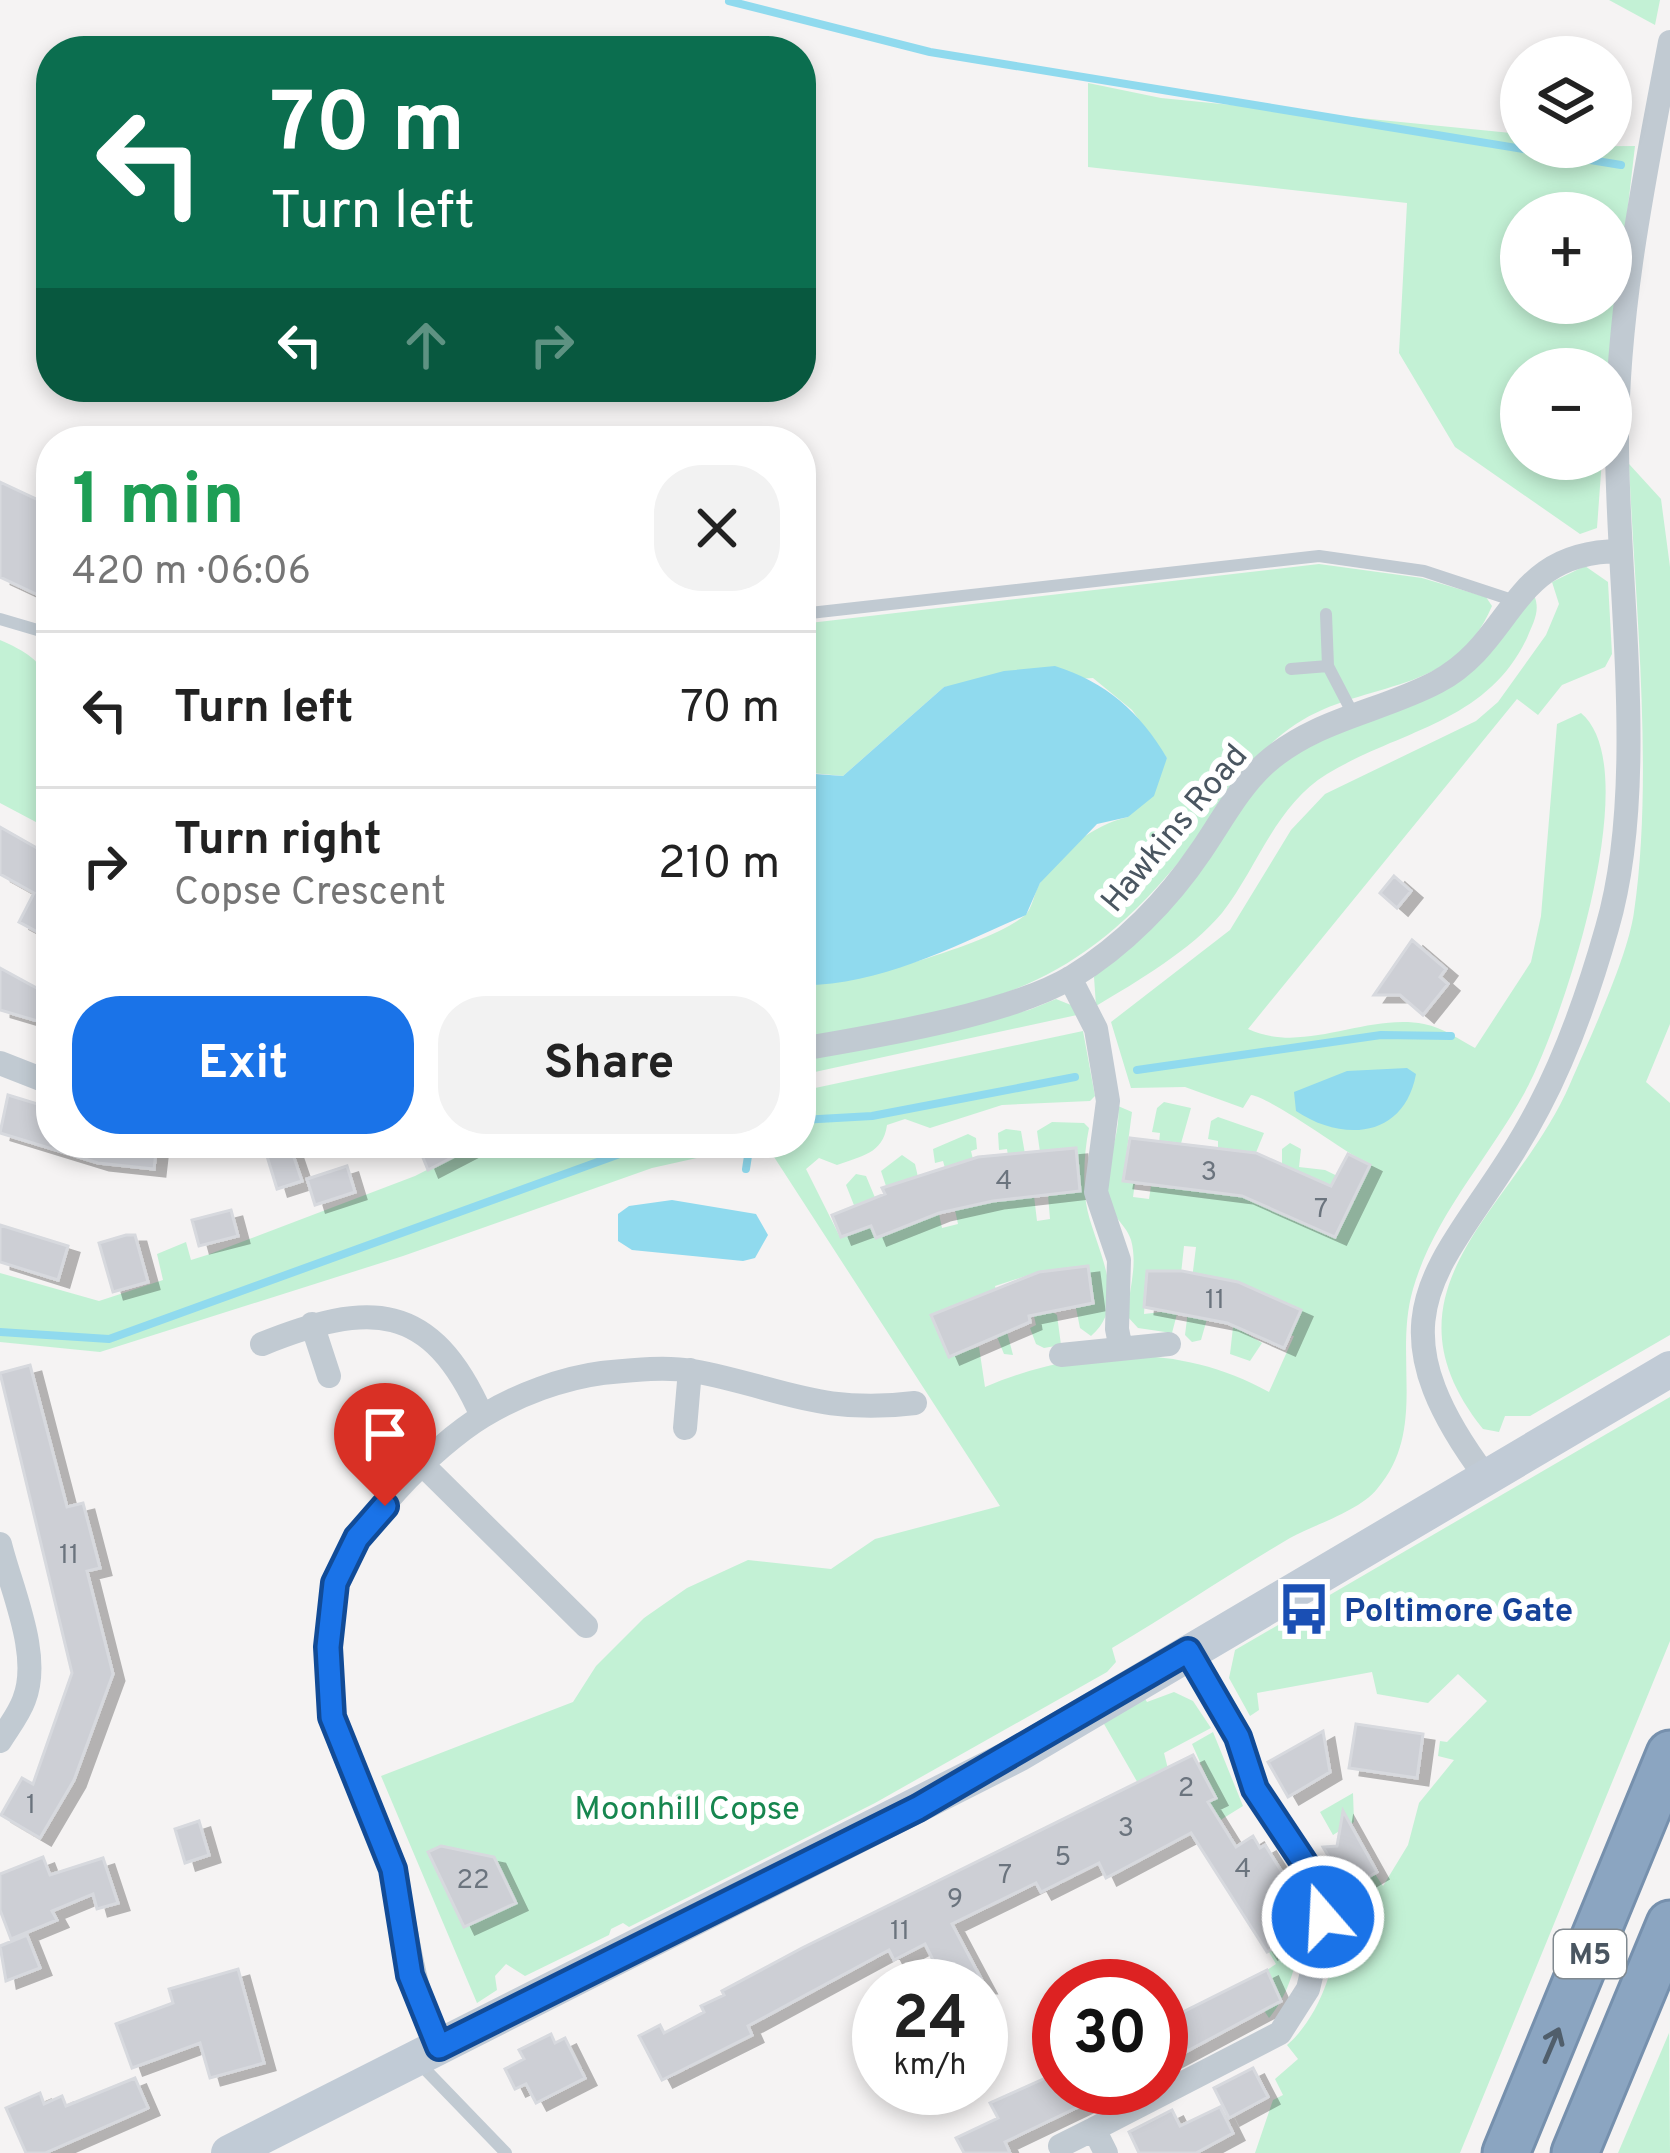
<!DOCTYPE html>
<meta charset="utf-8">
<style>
:root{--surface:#fff;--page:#f2f2f2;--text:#222;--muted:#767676;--line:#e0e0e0;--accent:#1a73e8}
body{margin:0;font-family:Overpass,sans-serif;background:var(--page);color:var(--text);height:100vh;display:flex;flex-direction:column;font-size:45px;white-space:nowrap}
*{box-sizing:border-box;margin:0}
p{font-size:39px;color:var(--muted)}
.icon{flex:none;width:66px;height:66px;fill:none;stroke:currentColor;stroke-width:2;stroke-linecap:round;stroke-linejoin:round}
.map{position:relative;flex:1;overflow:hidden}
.sheet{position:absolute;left:36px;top:426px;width:780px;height:732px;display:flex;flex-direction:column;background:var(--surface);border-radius:48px;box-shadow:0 6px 18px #0003}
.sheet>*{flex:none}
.guide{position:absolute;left:36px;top:36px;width:780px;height:366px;border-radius:48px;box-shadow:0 6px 18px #0003;background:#0b6e4f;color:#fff;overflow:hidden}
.tools{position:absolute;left:1500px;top:36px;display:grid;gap:24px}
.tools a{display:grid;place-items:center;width:132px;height:132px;border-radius:50%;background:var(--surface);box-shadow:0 6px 18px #0003;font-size:60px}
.speed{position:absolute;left:852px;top:1959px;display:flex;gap:24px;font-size:60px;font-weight:700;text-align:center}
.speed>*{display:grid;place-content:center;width:156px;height:156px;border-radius:50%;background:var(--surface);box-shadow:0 6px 18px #0003;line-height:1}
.speed small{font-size:30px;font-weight:400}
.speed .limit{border:18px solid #d22;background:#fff;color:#111}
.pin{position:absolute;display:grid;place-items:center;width:102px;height:102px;color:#fff;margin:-123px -51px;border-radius:50% 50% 50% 0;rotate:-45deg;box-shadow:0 0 12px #0007}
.pin .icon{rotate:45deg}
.me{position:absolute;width:132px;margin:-66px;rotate:341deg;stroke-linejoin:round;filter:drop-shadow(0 0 9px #0008)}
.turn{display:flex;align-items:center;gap:42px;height:252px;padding:0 36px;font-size:54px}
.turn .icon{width:156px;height:156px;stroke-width:2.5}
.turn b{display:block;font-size:84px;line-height:102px}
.lanes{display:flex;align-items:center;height:114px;padding:0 36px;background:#0003;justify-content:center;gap:60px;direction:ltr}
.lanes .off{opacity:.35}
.round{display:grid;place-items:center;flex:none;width:126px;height:126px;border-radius:48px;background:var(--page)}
.overview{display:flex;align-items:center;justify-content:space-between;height:204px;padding:0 36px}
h1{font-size:72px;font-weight:700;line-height:90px;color:#1e9e55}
.cta{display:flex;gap:24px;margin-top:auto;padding:24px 36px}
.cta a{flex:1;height:138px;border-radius:48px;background:var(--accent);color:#fff;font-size:48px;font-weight:700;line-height:138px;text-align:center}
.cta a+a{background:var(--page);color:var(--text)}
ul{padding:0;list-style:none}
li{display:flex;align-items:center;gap:36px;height:156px;padding:0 36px;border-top:3px solid var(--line)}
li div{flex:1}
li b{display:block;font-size:45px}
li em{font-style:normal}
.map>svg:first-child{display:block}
.green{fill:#c3f1d5;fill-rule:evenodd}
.water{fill:#90daee}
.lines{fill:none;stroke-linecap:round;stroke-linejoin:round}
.stream{stroke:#90daee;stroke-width:8}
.building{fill:#cdcfd5;stroke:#d7d9de;stroke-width:3;filter:url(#shadow)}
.motorway-casing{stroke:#7690ad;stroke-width:51}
.service{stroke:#c1cad2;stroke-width:12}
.minor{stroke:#c1cad2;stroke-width:24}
.secondary{stroke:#c1cbd6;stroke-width:36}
.motorway{stroke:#8ba5c1;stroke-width:45}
.oneway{stroke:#505e6b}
.route-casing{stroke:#114b97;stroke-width:30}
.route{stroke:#1a73e8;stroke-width:21}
.labels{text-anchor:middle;stroke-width:12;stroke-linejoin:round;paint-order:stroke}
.number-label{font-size:27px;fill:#6b747e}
.shield{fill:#fff;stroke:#808990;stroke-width:3}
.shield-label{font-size:30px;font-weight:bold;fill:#4a5661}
.street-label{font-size:33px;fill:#4a5661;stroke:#fff}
.transit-label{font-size:33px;font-weight:bold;fill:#164399;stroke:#fff;text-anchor:start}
.park-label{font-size:33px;fill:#17864f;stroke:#fff}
</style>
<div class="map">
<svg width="1670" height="2153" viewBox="0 0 1670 2153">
<defs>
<filter id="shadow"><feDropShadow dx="11" dy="7" stdDeviation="0" flood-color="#0004"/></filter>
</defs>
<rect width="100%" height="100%" fill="#f5f3f3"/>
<path class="green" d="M1609 0H1660L1655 25Z
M1088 83 1161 98 1521 134V147L1635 146 1609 369H1521V459H1602L1597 528 1580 534 1455 447 1399 353 1407 203 1088 167ZM1521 213H1611V303H1521Z
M1629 464 1661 499 1670 567V1024L1646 1082 1670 1103V1335L1530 1416H1505L1499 1432 1483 1429C1371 1288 1515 1211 1570 1084 1589 1040 1628 957 1634 912 1654 776 1635 603 1629 464Z
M1319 564 1422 578 1486 597 1492 606C1453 698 1367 678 1296 724 1246 756 1216 819 1178 863 1060 1005 970 1005 801 1040V985C845 986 991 944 1024 916 1033 909 1034 892 1040 883 1060 851 1093 825 1128 817L1167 758 1132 710 1093 678 944 687 843 776 801 772V624Z
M1585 566 1608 582 1612 654 1605 667 1562 685 1538 715 1517 699 1248 1029C1305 1055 1365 1013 1424 1024 1444 1028 1458 1039 1475 1048L1531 962 1541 916 1557 724 1581 713C1648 769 1561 1026 1525 1092 1489 1158 1434 1216 1413 1289 1393 1358 1428 1429 1377 1489 1359 1511 1316 1524 1290 1538 1230 1573 1172 1613 1112 1648L1116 1662 1107 1672 875 1803 629 1927 623 1923 611 1929 609 1935 525 1976 506 1964 495 1976 497 1990 477 2003 381 1776 573 1702 596 1666 644 1618 687 1588 748 1560 831 1569 875 1539 1000 1506 765 1143H801V1091L1083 1031 1095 1096 1090 1101 1002 1105 930 1128 905 1119 887 1125C883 1154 861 1156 837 1165L819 1158 806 1169 840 1237 863 1228 846 1185 856 1174 866 1176 876 1200 863 1205 876 1237 921 1220 906 1180 886 1186 881 1171 902 1155 915 1164 927 1216 939 1214 942 1228 958 1224 955 1210 975 1204 965 1163 945 1168 943 1161 935 1163 933 1149 968 1134 976 1138 977 1149 971 1151 983 1202 1034 1196 1037 1221 1050 1219 1048 1195 1080 1190 1076 1147 1057 1149V1157L1041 1159 1037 1131 1052 1122 1084 1123 1089 1128C1084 1152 1083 1179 1086 1203 1092 1243 1132 1301 1091 1336L1080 1328 1076 1308 1095 1304 1088 1266 1038 1272 995 1286 1013 1355 1004 1354 980 1295 932 1315 948 1356 979 1347 985 1387C1080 1347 1178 1342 1269 1392L1294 1336 1236 1327 1262 1343 1250 1361 1230 1354 1238 1282 1201 1275 1192 1316 1207 1319 1201 1340 1192 1342 1185 1335 1196 1247 1184 1246 1181 1274 1147 1272 1144 1314 1178 1310 1172 1333 1138 1328 1127 1316C1129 1290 1138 1265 1131 1240 1125 1221 1105 1213 1105 1191 1105 1161 1121 1137 1118 1106L1132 1112 1123 1180 1135 1183 1133 1197 1149 1199 1151 1186 1173 1189 1179 1157 1239 1152 1218 1148V1141L1208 1139 1211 1121 1218 1117 1264 1133 1239 1194 1282 1166V1149L1290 1143 1301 1149 1299 1167 1325 1170 1358 1186 1370 1165C1343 1151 1272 1098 1251 1095L1243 1108 1185 1087 1131 1088 1111 1022 1230 930 1291 830 1325 794 1476 721 1498 702 1546 635 1559 604 1552 582Z
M1534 595C1541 611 1533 623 1527 638 1487 723 1400 730 1327 774 1275 806 1258 867 1222 913 1191 950 1138 981 1096 1006L1094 977 1288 753 1385 714Z
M0 640C25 651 41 660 51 685V830L0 803Z
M1056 999 1071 1005 1077 1015 801 1075V1061L1029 1010Z
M1164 1102 1191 1108 1180 1147 1159 1143 1160 1133 1152 1132 1157 1108Z
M1006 1129 1021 1131 1025 1154 1008 1156 1007 1149 999 1150 998 1133Z
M480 1143H764L652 1168 403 1256 100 1352 0 1342V1273L99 1301 163 1280 157 1254 186 1242 191 1260 207 1255 415 1176Z
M1051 1311 1057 1315 1061 1345 1044 1348 1036 1344 1030 1328 1036 1325 1034 1316Z
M1670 1397V1641L1460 2153H1255L1273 2100 1283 2095 1275 2079 1298 2059 1287 2045C1328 2010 1350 1928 1330 1879L1341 1877 1348 1889 1375 1874 1383 1886 1408 1845 1419 1803 1454 1760 1438 1756 1440 1741 1447 1742 1487 1701 1458 1674 1428 1703 1377 1694 1372 1672 1257 1693 1259 1710 1250 1716 1229 1678 1235 1650Z
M1174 1692 1193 1701 1211 1728 1164 1753 1168 1769 1139 1785 1100 1717 1142 1694 1147 1702Z
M1213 1732 1243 1806 1193 1837 1175 1811 1216 1798 1192 1744Z
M1353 1793 1354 1822 1333 1835 1320 1812Z
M1300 1946C1293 1974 1287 1996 1269 2018L1263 2009 1282 2000 1267 1970 1276 1964 1269 1952 1275 1947 1282 1957Z
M1669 2033 1670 2153H1618Z"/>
<path class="water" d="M1055 666C1106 682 1140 712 1167 758L1154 796 1128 817 1097 824 1040 883 1026 915C956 945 880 986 801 985V773L843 776 944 687 1004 671Z
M1407 1068 1416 1074C1404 1139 1342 1142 1296 1111L1294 1092 1347 1071Z
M672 1200 756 1214 768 1235 755 1258 743 1261 632 1250 618 1241V1214L629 1206Z"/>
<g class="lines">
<path class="stream" d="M729 1 930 52 1621 165
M1137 1070 1381 1035 1451 1036
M801 1120 872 1116 1075 1077
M746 1169 750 1143
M0 1332 109 1339 650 1143"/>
</g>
<path class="building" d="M0 482 51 506V601L0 577Z
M0 827 51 856V939L19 922 34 893 0 874Z
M1394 876 1411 891 1397 908 1380 893Z
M1412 940 1446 969 1440 977 1448 984 1423 1015 1400 995H1374Z
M0 968 51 996V1025L0 1010Z
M8 1095 51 1108V1143H157L154 1169 98 1163 0 1133Z
M1130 1138 1256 1153 1331 1186 1348 1154 1370 1165 1335 1237 1242 1196 1123 1181Z
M263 1143H289L302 1181 277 1189Z
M417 1143H480L428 1170Z
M1076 1148 1080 1191 993 1201 939 1213 876 1238 871 1226 841 1237 832 1215 885 1194 882 1188 978 1157Z
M347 1166 355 1192 315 1205 307 1179Z
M231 1210 238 1236 199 1246 192 1220Z
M0 1225 68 1246 58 1280 0 1262Z
M126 1235H135L148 1282 113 1292 99 1243Z
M1088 1266 1093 1303 1029 1316 1030 1322 949 1357 931 1315 1039 1272Z
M1147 1271H1182L1238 1282 1301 1310 1284 1348 1227 1323 1144 1307Z
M30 1365 67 1507 83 1503 100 1568 87 1571 113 1674 74 1780 40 1838 1 1815 22 1778 33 1784 72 1673 0 1373Z
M1356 1724 1423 1734 1417 1778 1349 1768Z
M1323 1731 1330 1772 1288 1797 1268 1762Z
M1193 1755 1216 1798 1208 1802 1236 1847 1253 1836 1260 1848 1265 1845 1298 1898 1294 1900 1300 1911 1285 1920 1294 1936 1267 1952 1191 1833 1106 1878 1099 1863 1041 1892 1036 1883 952 1924 985 1986H960L948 1963 937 1968 925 1944 894 1960 889 1950 748 2026 752 2035 662 2080 639 2036 660 2025 664 2033 704 2012 701 2006 724 1995 722 1991 802 1948Z
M1343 1811 1377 1872 1348 1889 1323 1847 1337 1846Z
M199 1821 209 1855 185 1863 175 1829Z
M441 1846 494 1857 516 1903 464 1927 428 1852Z
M43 1857 50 1875 103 1858 118 1903 97 1909 93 1894 52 1911 57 1920 11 1939 0 1910V1874Z
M27 1935 40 1968 6 1981 0 1946Z
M238 1969 264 2063 210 2078 200 2043 132 2068 116 2024 173 2003 169 1989Z
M1267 1970 1281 2001 1161 2065V2023Z
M551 2034 555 2043 565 2038 585 2078 536 2103 526 2084 515 2089 505 2069 524 2059 519 2050Z
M1253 2068 1268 2097 1229 2118 1214 2088Z
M1059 2072V2088H1118L1005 2142 1010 2153H964L956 2138 998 2118 990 2103Z
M135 2078 148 2108 45 2153H26L6 2108 40 2093 44 2104 62 2096 66 2106Z
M1220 2107 1233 2133 1196 2153H1139L1129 2132 1172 2110 1180 2126Z"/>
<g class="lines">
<g class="motorway-casing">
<path id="motorway" d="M1506 2153 1670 1754
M1575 2153 1670 1924"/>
</g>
<path class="service" d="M801 614 1319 556 1424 571 1512 600
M1326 614 1328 666 1353 714
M0 619 51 634
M1291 669 1328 666
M420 2064 506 2153"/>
<path class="minor" d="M1070 978 1096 1029 1108 1101 1096 1192 1119 1260 1117 1329 1121 1349
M801 1049C876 1036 1008 1015 1072 977 1123 946 1168 900 1201 851 1221 822 1239 787 1266 763 1316 719 1380 712 1437 682 1516 640 1508 552 1620 551
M0 1063 51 1083
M312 1324 329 1376
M262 1344C369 1301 431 1300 482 1416
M1061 1355 1169 1344
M685 1428 690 1370
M424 1466 586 1626
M1486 1477C1353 1299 1459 1261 1539 1107 1568 1052 1590 988 1607 928 1648 788 1618 594 1617 447 1616 313 1645 174 1670 42
M0 1544C11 1589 42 1655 24 1700 19 1714 8 1728 0 1741
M439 2047C412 1989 408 1933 394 1872 382 1819 338 1762 332 1711 327 1672 325 1623 335 1584 350 1529 435 1445 483 1416 517 1395 563 1378 602 1373 631 1370 665 1366 693 1371 780 1387 819 1415 915 1403
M1060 2146 1094 2129
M1106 2153 1094 2129 1280 2033 1308 1989 1321 1935 1323 1904 1313 1876 1255 1788 1239 1737 1188 1651"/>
<path class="secondary" d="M229 2153 1018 1754 1670 1369"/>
<use href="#motorway" class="motorway"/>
</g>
<defs><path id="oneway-shaft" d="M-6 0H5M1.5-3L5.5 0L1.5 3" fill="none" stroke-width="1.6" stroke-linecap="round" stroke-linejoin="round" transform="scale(3)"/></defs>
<use class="oneway" href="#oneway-shaft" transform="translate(1552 2045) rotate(-67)"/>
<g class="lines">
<g class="route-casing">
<path id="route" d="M385 1506 357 1538 335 1583 328 1647 332 1717 393 1869 410 1975 439 2047 918 1808 1188 1651 1238 1737 1255 1789 1313 1876 1323 1917"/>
</g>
<use href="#route" class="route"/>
</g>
<defs>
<g id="bus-bare" transform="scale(4.14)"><path d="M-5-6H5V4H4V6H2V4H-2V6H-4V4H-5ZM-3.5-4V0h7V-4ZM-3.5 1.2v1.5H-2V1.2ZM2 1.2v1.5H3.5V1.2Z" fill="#1a4fb4" stroke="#fff" stroke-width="2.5" paint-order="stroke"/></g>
</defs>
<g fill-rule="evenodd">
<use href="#bus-bare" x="1304" y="1609"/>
</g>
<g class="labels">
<g class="number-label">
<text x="1209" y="1180">3</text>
<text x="1004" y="1189">4</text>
<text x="1321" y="1217">7</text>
<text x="1215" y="1308">11</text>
<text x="69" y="1563">11</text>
<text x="1186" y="1796">2</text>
<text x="31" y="1813">1</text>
<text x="1126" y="1836">3</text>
<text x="1063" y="1865">5</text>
<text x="1243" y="1877">4</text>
<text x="1005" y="1883">7</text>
<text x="473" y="1888">22</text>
<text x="955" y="1907">9</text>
<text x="900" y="1939">11</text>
</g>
<rect class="shield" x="1554" y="1930" width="72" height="48" rx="9"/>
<g class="shield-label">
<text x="1590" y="1964">M5</text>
</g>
<g class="street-label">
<text transform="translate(1173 827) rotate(-50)" y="12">Hawkins Road</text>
</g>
<g class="transit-label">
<text x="1344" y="1621">Poltimore Gate</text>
</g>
<g class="park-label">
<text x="687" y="1819">Moonhill Copse</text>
</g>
</g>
</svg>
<div class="tools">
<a><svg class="icon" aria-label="layers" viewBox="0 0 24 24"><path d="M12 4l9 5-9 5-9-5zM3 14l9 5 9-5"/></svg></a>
<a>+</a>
<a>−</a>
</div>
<div class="speed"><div>24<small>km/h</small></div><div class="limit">30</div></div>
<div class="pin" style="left:385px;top:1506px;background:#d93025"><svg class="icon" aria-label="arrive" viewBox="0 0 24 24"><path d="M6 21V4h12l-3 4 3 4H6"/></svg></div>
<svg class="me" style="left:1323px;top:1917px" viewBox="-20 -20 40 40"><circle r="17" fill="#1a73e8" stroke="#fff" stroke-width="3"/><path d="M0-11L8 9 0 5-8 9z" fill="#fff"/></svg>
<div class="guide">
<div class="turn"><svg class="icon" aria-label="left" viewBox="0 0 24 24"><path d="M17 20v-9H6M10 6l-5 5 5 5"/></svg><div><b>70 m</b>Turn left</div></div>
<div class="lanes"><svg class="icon" aria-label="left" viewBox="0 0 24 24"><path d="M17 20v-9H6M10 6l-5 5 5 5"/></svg><svg class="icon off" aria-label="ahead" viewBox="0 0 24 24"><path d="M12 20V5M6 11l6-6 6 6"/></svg><svg class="icon off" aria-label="right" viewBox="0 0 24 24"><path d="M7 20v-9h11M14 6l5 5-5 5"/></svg></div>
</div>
<section class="sheet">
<div class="overview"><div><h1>1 min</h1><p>420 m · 06:06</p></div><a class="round"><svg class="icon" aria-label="close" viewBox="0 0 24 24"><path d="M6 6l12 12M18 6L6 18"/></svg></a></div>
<ul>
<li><svg class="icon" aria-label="left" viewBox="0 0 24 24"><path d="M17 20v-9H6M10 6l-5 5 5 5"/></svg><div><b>Turn left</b></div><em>70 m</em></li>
<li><svg class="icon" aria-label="right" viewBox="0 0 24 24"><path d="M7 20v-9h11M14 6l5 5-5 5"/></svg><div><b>Turn right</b><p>Copse Crescent</p></div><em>210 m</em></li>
</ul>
<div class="cta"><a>Exit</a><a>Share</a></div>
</section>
</div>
